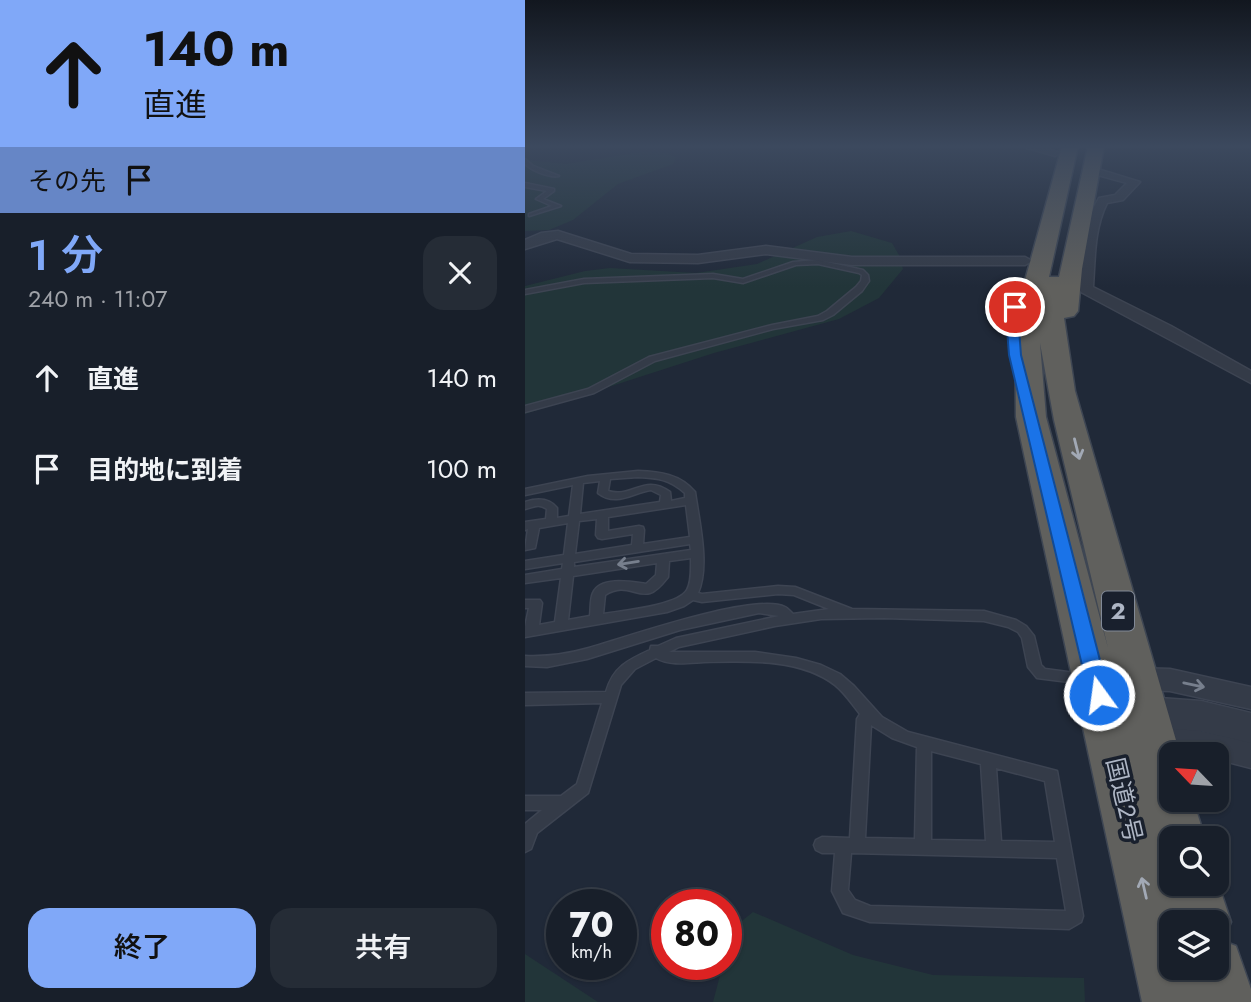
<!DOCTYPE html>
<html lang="ja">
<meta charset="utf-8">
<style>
:root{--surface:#181f2a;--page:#252c36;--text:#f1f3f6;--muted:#9fa2a8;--line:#363d47;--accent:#80a8f8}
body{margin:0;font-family:Jost,"Noto Sans JP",sans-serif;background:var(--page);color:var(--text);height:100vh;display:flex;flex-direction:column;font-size:26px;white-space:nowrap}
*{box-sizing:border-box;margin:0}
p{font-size:23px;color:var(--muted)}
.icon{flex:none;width:38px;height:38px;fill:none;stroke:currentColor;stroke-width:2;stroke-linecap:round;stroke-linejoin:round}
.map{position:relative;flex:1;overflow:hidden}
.details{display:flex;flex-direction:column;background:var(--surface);width:525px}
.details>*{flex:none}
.hud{background:#80a8f8;color:#111;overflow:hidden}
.needle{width:46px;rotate:295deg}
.controls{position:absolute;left:634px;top:742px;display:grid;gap:14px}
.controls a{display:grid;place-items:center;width:70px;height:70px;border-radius:14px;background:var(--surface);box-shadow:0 2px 5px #0004,0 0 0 2px var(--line);font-size:35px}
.speed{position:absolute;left:21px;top:889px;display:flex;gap:14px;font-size:35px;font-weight:700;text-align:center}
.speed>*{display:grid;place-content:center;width:91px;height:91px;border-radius:50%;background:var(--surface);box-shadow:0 2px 5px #0004,0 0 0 2px var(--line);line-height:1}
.speed small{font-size:18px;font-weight:400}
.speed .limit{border:10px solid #d22;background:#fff;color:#111}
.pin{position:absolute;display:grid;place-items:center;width:60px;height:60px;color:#fff;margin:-30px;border:4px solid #fff;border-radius:50%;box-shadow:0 2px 7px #0007}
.me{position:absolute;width:77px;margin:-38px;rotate:346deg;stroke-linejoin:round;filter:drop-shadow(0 0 5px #0008)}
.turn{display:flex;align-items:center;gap:24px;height:147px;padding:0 28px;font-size:32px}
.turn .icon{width:91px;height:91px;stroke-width:2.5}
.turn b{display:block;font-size:49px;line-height:60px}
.then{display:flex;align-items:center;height:66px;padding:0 28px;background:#0003;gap:14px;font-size:26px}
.round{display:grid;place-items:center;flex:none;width:74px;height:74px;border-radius:21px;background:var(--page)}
.head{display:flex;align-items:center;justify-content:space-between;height:119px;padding:0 28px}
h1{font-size:42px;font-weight:600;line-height:52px;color:var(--accent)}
.primary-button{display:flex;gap:14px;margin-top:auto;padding:14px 28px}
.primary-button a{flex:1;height:80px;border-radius:21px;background:var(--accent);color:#111;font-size:28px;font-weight:600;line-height:80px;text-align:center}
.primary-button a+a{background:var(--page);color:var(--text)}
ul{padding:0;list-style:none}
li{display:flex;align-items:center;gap:21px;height:91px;padding:0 28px}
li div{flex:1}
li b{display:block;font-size:26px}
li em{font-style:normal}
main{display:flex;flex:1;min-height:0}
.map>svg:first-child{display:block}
.green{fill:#223539}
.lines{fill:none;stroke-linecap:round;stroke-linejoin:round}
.service-casing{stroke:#3d4452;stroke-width:3}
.minor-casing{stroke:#3d4452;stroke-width:3}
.tertiary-casing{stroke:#3d4452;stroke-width:3}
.trunk-casing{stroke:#3e4653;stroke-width:3}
.service{fill:#343b48;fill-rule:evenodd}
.minor{fill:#343b48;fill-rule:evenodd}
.tertiary{fill:#343b48;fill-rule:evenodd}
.trunk{fill:#60605d;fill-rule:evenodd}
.oneway{stroke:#a2a9b5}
.oneway2{stroke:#777f8d}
.route{fill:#1a73e8;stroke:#114b97;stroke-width:2}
.labels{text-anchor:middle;stroke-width:7;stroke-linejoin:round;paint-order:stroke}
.shield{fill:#19202d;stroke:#818997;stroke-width:2}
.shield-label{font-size:23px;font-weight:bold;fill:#aeb6c5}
.street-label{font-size:24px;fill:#aeb6c5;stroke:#19202d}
</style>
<main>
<section class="details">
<div class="hud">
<div class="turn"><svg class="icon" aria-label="ahead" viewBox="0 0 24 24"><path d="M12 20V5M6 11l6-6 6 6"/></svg><div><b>140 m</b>直進</div></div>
<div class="then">その先<svg class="icon" aria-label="arrive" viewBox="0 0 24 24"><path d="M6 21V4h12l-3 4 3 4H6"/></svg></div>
</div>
<div class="head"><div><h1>1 分</h1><p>240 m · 11:07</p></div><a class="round"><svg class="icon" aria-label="close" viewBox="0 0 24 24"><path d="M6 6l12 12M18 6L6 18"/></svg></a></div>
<ul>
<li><svg class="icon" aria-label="ahead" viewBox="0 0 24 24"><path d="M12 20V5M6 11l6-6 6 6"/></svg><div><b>直進</b></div><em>140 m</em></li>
<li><svg class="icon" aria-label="arrive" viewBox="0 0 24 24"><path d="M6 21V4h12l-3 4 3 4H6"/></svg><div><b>目的地に到着</b></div><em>100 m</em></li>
</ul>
<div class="primary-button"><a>終了</a><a>共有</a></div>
</section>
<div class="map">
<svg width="726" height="1002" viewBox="0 0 726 1002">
<rect width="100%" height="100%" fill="#202938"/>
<path class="green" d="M117 152 144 153 151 158 148 164 93 184 48 220 24 230 0 231V160L41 164Z
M326 231 367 243 374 255 378 269 354 298 314 319 189 353 0 414V286L60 271 85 268 171 273 232 264 292 237Z
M228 912 328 955 408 975 559 978 560 1002H188L198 964H201L208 928Z
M0 954 73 1002H0Z"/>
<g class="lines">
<g class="service-casing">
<path id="service" d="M0 159 8 166 34 176C25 178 7 171 0 164Z
M0 183 29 189V191L18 199 36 206 4 216V214L27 206 11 199 22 191 0 187Z
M293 260 338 270 343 275 344 281 337 291 308 315 298 320 248 329 130 361 69 393 0 412V406L63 389 124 357 247 325 293 316 302 311 331 287 336 281 337 275 334 273 293 264 271 265 218 283 188 278 59 283 0 294V290L59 279 188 274 218 279 268 262Z
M113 471C135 472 155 474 170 492 174 521 185 566 173 593L177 594 253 586 270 587 327 609 459 611 491 620 501 626 509 636 516 665 520 669 565 675 567 679 565 683 560 684 512 678 503 667 497 638 493 632 483 627 459 621 359 618 296 619 250 626 154 647 144 652H230L271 658 296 665 315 674 329 686 357 717 383 732 532 771 558 916 556 922 544 929 345 922 318 913 307 891 310 853H297L291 850 289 845 291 840 297 837 325 838 332 719 335 714C327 704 320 693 310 685 275 658 221 661 179 662 163 663 145 666 131 658L110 669 96 685 63 793 12 833 6 849 0 852V824L17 810H0V796H36L52 784 77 703 0 705V693L81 692C88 667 103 660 125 650L126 646H133L151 638 254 616 234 613 155 630 62 659 22 667 0 666V656C22 657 43 654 64 648 100 638 230 592 260 607 261 607 267 613 268 614L304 609 269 595 253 594 177 602 168 600 159 606 142 612 0 637V627L4 608H0V600H15L17 603 14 625 30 622 36 578 0 583V575L37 569 38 563 0 569V561L39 555 43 523 14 528 10 548 0 550 3 529 0 530V522L21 519 22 509C13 503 9 507 0 509V502C12 498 24 498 32 508V518L44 516 48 485 0 495V489L63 476ZM113 477C133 478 144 479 160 493V498L146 501 145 492C119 473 107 499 83 491L85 479ZM75 481 73 493C91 507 107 493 126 490L136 495 135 502 55 514 58 483ZM161 505 165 537 118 544 119 530 118 527 114 526 83 531V517ZM72 519 71 535 73 538 77 539 108 534 107 545 50 554 54 521ZM165 544 166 550 49 567V562ZM166 558C166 568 167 581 162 590 153 606 96 611 78 614L80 595C100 582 111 597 125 593 132 591 139 582 143 577L144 561ZM132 563 131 575 121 584C107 582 75 576 68 593 65 599 66 609 65 616L43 620 48 576ZM346 725 367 738 392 747 390 839 340 838ZM406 751 456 764 461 841 406 840ZM471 768 520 781 530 842 476 841ZM326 853 532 858 541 911 345 906 330 900 323 890Z"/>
</g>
<g class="minor-casing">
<path id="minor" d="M496 146H515L535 153 530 156Z
M566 167 615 182 598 200 582 203C569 229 570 259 568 287L646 326 726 371V383L556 292 554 289C557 257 557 225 574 198L590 195 602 183 562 172 561 170Z
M33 231 106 254 173 255 241 246 327 257H500L507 261 500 265H327L241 254 173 263 105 262 32 239 0 249V240L16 233Z
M610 668 645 669 726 687V709L645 691 610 690 601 687 597 679 601 671Z
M626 726 672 730 726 742V768L691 759V754L626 750 616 747 612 738 616 729Z"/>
</g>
<g class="tertiary-casing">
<path id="tertiary" d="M607 696 676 701 726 713V743L676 731 607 726 595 721 590 711 595 701Z"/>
</g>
<g class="trunk-casing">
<path id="trunk" d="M537 146H553L524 277H534L563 146H579L557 269 553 311 549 316 539 318 550 391 655 754H646V800H668L680 838H646V858L637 854 644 880 646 875V884H691V877L706 922 698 941 711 946 726 989V1002H617L491 417 490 331 496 295ZM515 343 529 420 583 648 521 417ZM646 922H691V968H646Z"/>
</g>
<use href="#service" class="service"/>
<use href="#minor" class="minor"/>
<use href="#tertiary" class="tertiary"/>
<use href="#trunk" class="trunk"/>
</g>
<defs><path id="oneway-shaft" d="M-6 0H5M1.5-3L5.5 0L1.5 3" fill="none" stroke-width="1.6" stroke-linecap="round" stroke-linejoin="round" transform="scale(1.75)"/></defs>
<g class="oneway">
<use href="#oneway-shaft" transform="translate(552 449) rotate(76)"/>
<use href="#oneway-shaft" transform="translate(619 888) rotate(-103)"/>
</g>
<g class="oneway2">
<use href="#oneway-shaft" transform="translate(103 563) rotate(171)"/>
<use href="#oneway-shaft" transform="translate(669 685) rotate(12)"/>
</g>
<linearGradient id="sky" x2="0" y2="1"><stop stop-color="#12171f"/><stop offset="0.51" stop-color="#3c495e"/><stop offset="1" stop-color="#3c495e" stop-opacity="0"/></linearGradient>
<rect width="726" height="287" fill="url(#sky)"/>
<path class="route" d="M486 305 496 307 494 329 496 355 584 695 581 701 574 703 567 701 564 695 484 355 482 329Z"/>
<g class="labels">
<rect class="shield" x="577" y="591.5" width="32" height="39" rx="5"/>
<g class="shield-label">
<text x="593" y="619">2</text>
</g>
<g class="street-label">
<text transform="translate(599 800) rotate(77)" y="8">国道2号</text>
</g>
</g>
</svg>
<div class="controls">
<a><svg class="needle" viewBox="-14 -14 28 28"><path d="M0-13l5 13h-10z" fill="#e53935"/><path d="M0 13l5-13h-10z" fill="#9fa2a8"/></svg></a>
<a><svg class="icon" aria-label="search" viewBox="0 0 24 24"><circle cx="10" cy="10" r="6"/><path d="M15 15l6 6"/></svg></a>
<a><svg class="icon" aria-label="layers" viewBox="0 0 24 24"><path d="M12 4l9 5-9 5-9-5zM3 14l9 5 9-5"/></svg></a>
</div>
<div class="speed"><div>70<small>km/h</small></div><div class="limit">80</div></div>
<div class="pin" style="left:490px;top:307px;background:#d93025"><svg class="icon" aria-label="arrive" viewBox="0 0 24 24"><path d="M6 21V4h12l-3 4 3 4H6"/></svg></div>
<svg class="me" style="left:574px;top:695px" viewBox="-20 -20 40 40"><circle r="17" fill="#1a73e8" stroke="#fff" stroke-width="3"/><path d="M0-11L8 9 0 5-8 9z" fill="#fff"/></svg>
</div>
</main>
